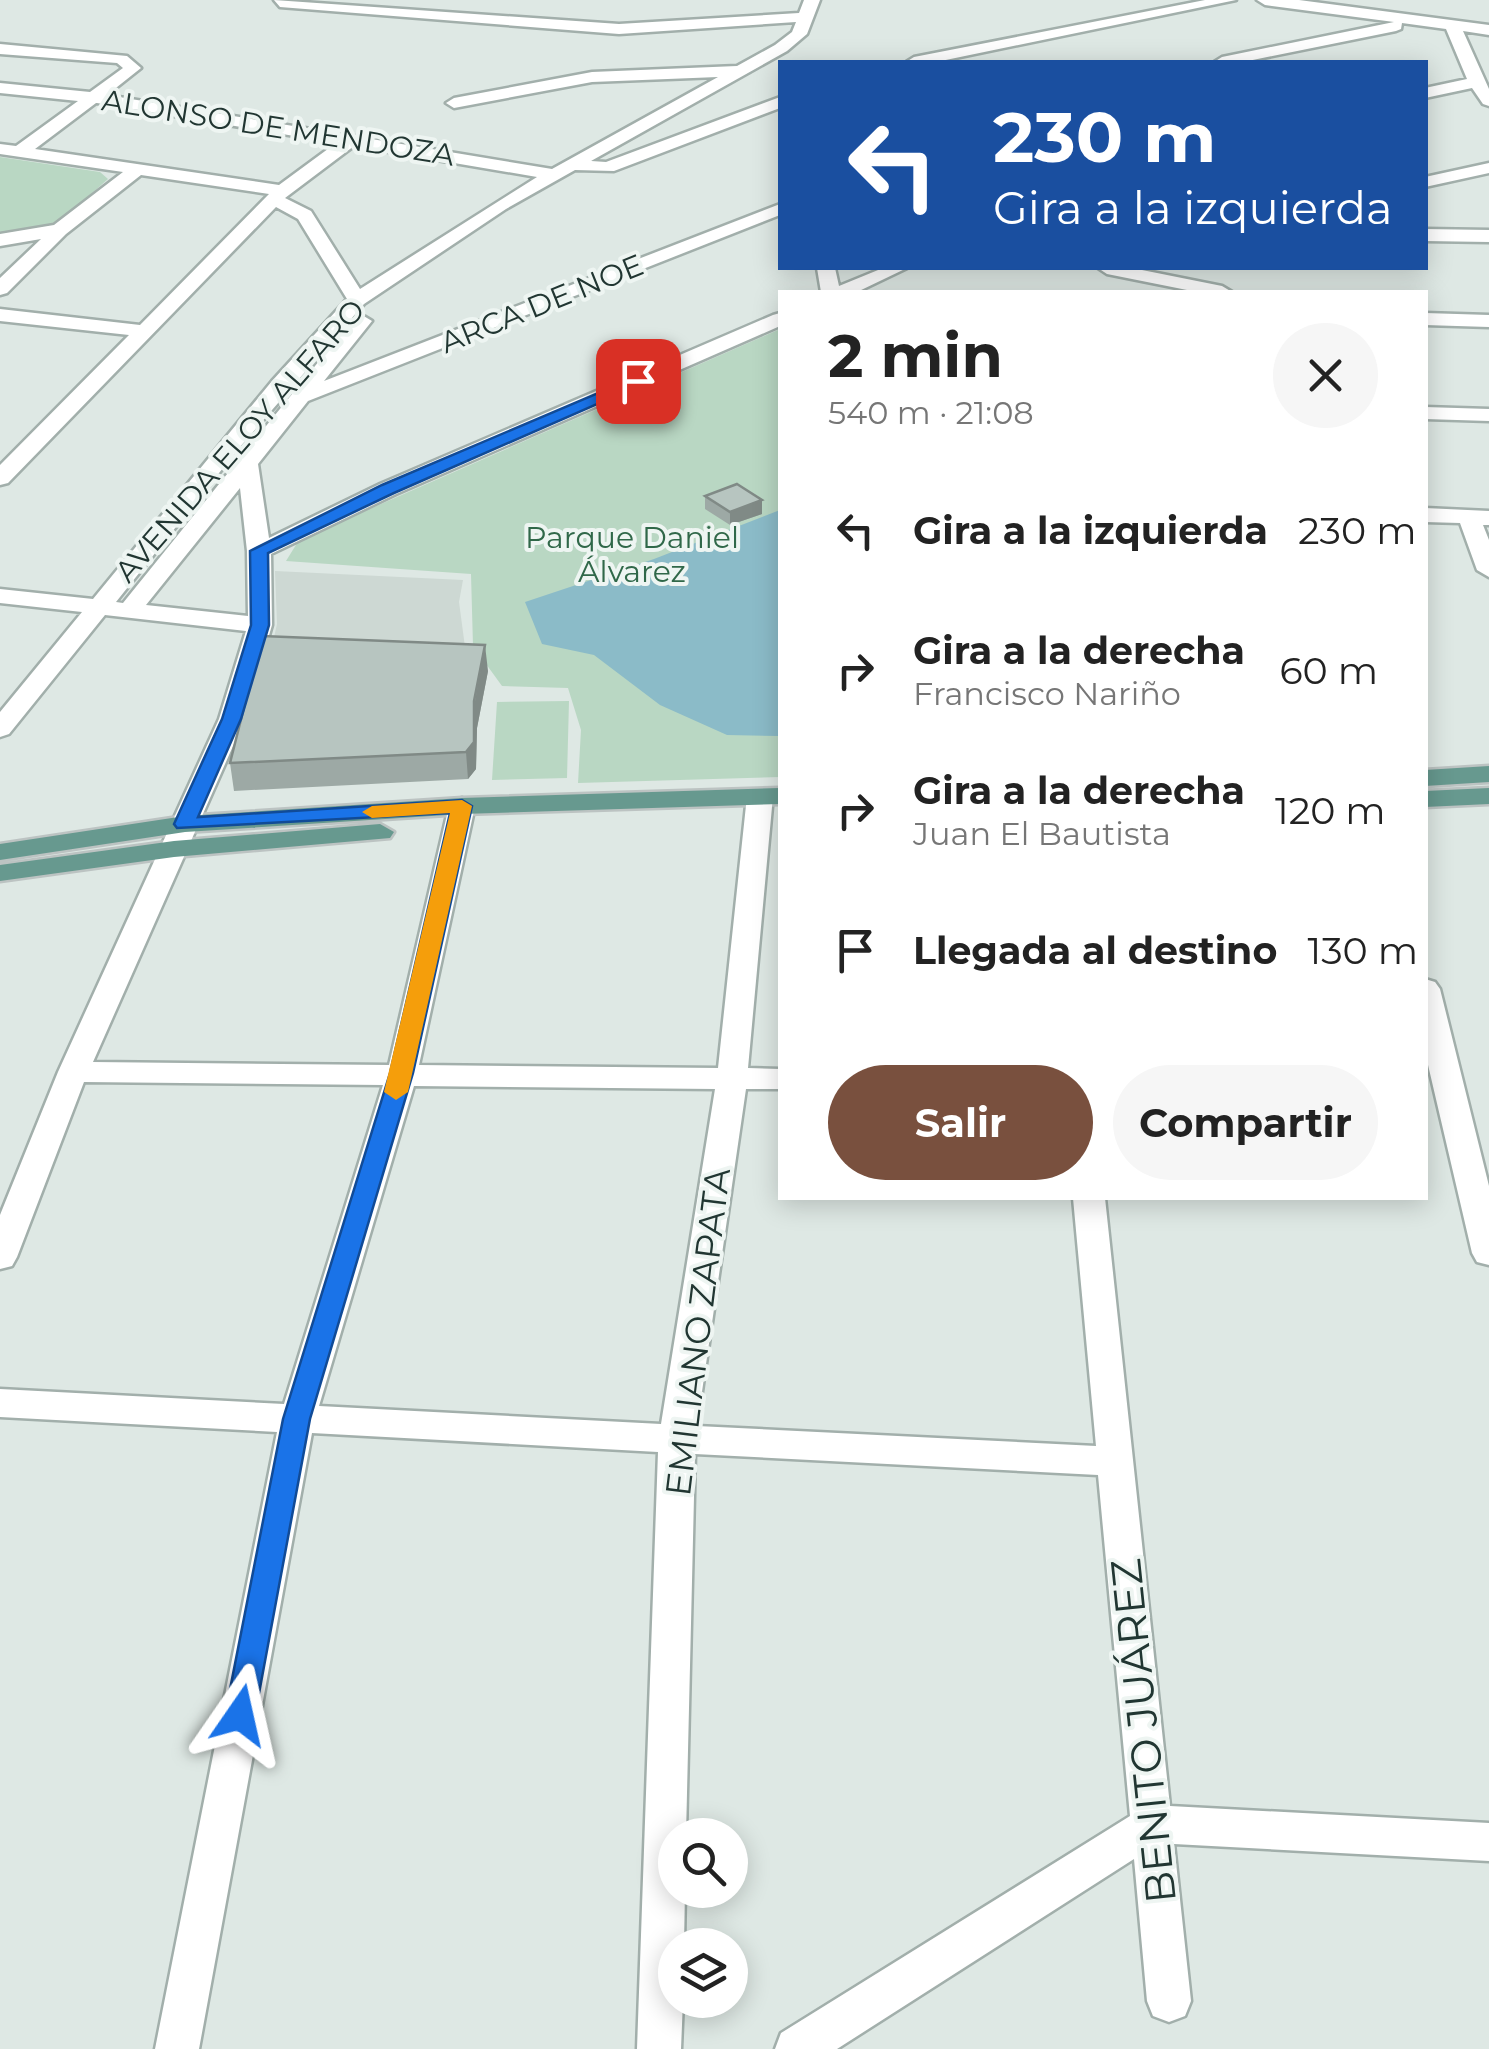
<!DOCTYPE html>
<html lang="es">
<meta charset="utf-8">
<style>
:root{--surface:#fff;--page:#f6f6f6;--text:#222;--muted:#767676;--accent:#79503e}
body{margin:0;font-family:Montserrat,sans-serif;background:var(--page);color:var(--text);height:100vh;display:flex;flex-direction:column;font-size:38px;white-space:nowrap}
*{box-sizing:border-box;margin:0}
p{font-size:32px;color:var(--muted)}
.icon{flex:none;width:55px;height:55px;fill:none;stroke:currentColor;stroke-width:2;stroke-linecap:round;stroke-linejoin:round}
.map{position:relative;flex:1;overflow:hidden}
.details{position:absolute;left:778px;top:290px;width:650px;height:910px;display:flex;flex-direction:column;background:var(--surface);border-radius:0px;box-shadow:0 5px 25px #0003}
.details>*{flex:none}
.hud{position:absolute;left:778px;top:60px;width:650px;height:210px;border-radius:0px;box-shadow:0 5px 25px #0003;background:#1a4fa0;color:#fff;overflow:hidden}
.buttons{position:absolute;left:658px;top:1818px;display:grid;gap:20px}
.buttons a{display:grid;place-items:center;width:90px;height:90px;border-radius:50%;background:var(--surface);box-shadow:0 5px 25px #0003;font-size:50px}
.pin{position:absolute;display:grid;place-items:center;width:85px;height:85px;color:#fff;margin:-42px;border-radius:20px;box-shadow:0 5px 15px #0006}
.me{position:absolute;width:110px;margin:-55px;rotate:11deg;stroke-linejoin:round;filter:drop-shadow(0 0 8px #0008)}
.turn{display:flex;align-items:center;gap:35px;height:210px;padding:0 50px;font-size:45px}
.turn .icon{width:130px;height:130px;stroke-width:2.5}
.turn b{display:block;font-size:70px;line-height:85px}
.round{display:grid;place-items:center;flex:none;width:105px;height:105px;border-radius:52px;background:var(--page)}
.overview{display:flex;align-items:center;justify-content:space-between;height:170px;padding:0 50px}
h1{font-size:60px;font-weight:700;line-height:75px}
.action{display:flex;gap:20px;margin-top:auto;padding:20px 50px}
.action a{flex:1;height:115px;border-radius:60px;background:var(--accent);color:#fff;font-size:40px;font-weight:700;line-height:115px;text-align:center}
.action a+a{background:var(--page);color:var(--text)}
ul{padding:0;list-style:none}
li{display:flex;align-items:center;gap:30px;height:140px;padding:0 50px}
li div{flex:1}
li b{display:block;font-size:38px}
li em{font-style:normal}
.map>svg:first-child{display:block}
.built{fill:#cdd8d3}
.green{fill:#b9d7c3}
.water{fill:#8bbbc8}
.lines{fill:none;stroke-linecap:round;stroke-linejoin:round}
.minor-casing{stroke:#a2afab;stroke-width:5}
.major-casing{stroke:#bcc3c2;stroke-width:5}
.minor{fill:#fff;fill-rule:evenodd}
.major{fill:#67998f;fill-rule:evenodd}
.wall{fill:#9da9a5}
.shaded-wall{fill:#808a86}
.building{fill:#b7c5c0;stroke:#808a86;stroke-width:2.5}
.route{fill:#1a73e8;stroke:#114b97;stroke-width:2.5}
.slow{fill:#f59e0b}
.labels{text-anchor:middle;stroke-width:8;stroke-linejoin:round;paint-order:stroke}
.far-street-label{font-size:30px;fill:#213632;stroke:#eef5f2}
.far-park-label{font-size:30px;fill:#306849;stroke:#eef5f2}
.street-label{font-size:35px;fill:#213632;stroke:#eef5f2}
.near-street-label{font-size:42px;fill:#213632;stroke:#eef5f2}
</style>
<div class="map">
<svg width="1489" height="2049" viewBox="0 0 1489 2049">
<rect width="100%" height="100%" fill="#dee8e4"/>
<path class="built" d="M275 571 463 580 459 602 465 647 270 655 277 624Z"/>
<path class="green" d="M0 157 100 172 108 179 55 226 0 234Z
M780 329V777L578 783 581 730 568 688 502 686 473 646 471 574 286 561 299 540Z
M569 701 567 778 492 780 497 702Z"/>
<path class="water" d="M780 510V736L727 735 660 705 594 655 542 644 525 602 654 559Z"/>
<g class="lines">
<g class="minor-casing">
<path id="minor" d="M274 0 619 24 799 13 804 0H820L807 34 787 51 591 161 606 162 780 97V108L614 171 575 170 506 209 364 304 239 448 249 447 355 317 362 315 372 321 324 381 780 204V215L308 401 258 464 269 538 380 484 773 315 780 313V326L396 494 271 554 272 625 245 719 93 1062 389 1065 449 806 462 798 475 806 419 1065 718 1068 747 796 751 790H769L773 796 748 1068 780 1069V1089H746L697 1426 1096 1446 1073 1198H1105L1170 1806 1489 1823V1861L1174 1844 1191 2001 1185 2016 1169 2022 1153 2016 1147 2001 1134 1859 837 2049H775L781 2033 1130 1816 1098 1475 695 1454 686 1835H675V1890H685L684 1945H675V2000H683L681 2049H637L658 1452 312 1433 199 2049H155L277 1432 0 1417V1389L284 1404 383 1085 84 1082 17 1257 12 1266 0 1269V1215L58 1072 219 719 246 631 105 615 9 734 0 737V712L82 612 0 603V589L93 599 272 381 347 299 298 219 276 207 8 483 0 485V465L129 335 0 321V309L140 325 269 194 141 175 66 234 7 293 0 295V278L41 239 0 246V234L54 225 123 172 0 154V144L16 146 78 101 0 93V83L90 92 123 68 117 63 0 54V44L127 56 141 68 107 95 552 169 718 77 592 82 454 108 446 103 454 98 592 72 737 66 775 45 792 32 796 22 619 34 280 7ZM96 103H97L336 143 279 185 35 149ZM354 146 537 177 360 289 311 211 285 198ZM235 453 236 463 123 603 116 602ZM240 488 247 551 248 616 146 605ZM414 1086 715 1089 661 1424 319 1406Z
M1205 0H1236L936 62H906L914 57Z
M1257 0H1299L1489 25V35L1463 31 1489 89V106L1483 104 1472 88 1425 98V88L1467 79 1446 29 1402 23 1401 29 1396 31 1243 62H1214L1222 57 1394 22 1265 5Z
M1489 163V173L1425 187V177Z
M1425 229 1489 230V242L1425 241Z
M817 268H835L839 286 883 268H907L857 292H821Z
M1098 268H1132L1222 286 1232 292H1197L1107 274Z
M1425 313 1489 315V327L1425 325Z
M1425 407 1489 409V421L1425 419Z
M1425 508 1489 511V525H1483L1489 540V577L1477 570 1460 523 1425 522Z
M1425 979 1435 982 1440 989 1489 1186V1265L1477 1262 1472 1253 1425 1052Z"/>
</g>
<g class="major-casing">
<path id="major" d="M1489 766V782L1425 786V770Z
M780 788V804L462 814 185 832 0 860V844L185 816 462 798Z
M1489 788V804L1425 807V791Z
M380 824 394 832 390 838 174 857 0 881V865L174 841Z"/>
</g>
<use href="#minor" class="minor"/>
<use href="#major" class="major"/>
</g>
<path class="wall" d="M705 496 762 514 730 525 705 509Z
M488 671 477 728 476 769 468 779 234 791 230 763Z"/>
<path class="shaded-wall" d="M762 500V514L730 525V512Z
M485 645 488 671 477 728 476 769 468 779 466 752Z"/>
<path class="building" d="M737 484 762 500 730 512 705 496Z
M262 636 485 645 474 701V742L466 752 230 763Z"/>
<path class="route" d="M638 376 643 378V384L394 493 268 553 269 625 241 719 198 817 462 800 472 806 413 1073 310 1419 255 1715 251 1725 240 1729 229 1725 225 1715 283 1419 390 1073 450 813 177 828 174 824 222 719 251 625 250 551 382 485Z"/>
<path class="slow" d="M462 800 472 806 408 1092 396 1100 384 1092 450 813 372 818 362 812 372 806Z"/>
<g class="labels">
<g class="far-street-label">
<text transform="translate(278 128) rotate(9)" y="10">ALONSO DE MENDOZA</text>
<text transform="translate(542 304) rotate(-22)" y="10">ARCA DE NOE</text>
<text transform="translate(240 441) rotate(-49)" y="10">AVENIDA ELOY ALFARO</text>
</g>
<g class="far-park-label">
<text x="632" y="548">Parque Daniel<tspan x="632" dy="34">Álvarez</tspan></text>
</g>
<g class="street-label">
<text transform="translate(698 1332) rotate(-83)" y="12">EMILIANO ZAPATA</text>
</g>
<g class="near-street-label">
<text transform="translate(1143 1731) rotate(-96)" y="15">BENITO JUÁREZ</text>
</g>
</g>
</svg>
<div class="buttons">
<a><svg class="icon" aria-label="search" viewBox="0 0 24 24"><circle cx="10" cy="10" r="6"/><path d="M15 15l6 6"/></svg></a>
<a><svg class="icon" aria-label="layers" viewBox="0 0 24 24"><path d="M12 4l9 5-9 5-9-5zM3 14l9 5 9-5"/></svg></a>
</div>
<div class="pin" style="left:638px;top:381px;background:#d93025"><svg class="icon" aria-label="arrive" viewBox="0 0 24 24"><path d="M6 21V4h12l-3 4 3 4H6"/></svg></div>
<svg class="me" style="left:240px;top:1715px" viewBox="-20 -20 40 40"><path d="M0-17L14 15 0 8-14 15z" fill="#1a73e8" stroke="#fff" stroke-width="4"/></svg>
<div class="hud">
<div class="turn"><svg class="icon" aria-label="left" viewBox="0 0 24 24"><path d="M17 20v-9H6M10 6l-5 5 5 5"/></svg><div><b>230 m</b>Gira a la izquierda</div></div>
</div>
<section class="details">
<div class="overview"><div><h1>2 min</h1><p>540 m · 21:08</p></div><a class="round"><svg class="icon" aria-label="close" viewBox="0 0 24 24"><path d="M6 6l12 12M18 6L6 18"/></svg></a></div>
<ul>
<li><svg class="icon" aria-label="left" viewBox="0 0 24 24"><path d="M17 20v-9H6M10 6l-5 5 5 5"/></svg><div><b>Gira a la izquierda</b></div><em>230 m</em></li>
<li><svg class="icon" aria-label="right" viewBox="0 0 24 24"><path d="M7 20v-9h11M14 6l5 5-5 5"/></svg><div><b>Gira a la derecha</b><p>Francisco Nariño</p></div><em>60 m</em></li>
<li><svg class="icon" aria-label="right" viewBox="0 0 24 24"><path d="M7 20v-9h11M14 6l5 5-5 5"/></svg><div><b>Gira a la derecha</b><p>Juan El Bautista</p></div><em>120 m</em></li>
<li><svg class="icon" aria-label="arrive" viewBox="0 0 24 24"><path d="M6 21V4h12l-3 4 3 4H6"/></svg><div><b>Llegada al destino</b></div><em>130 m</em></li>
</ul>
<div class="action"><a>Salir</a><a>Compartir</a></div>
</section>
</div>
